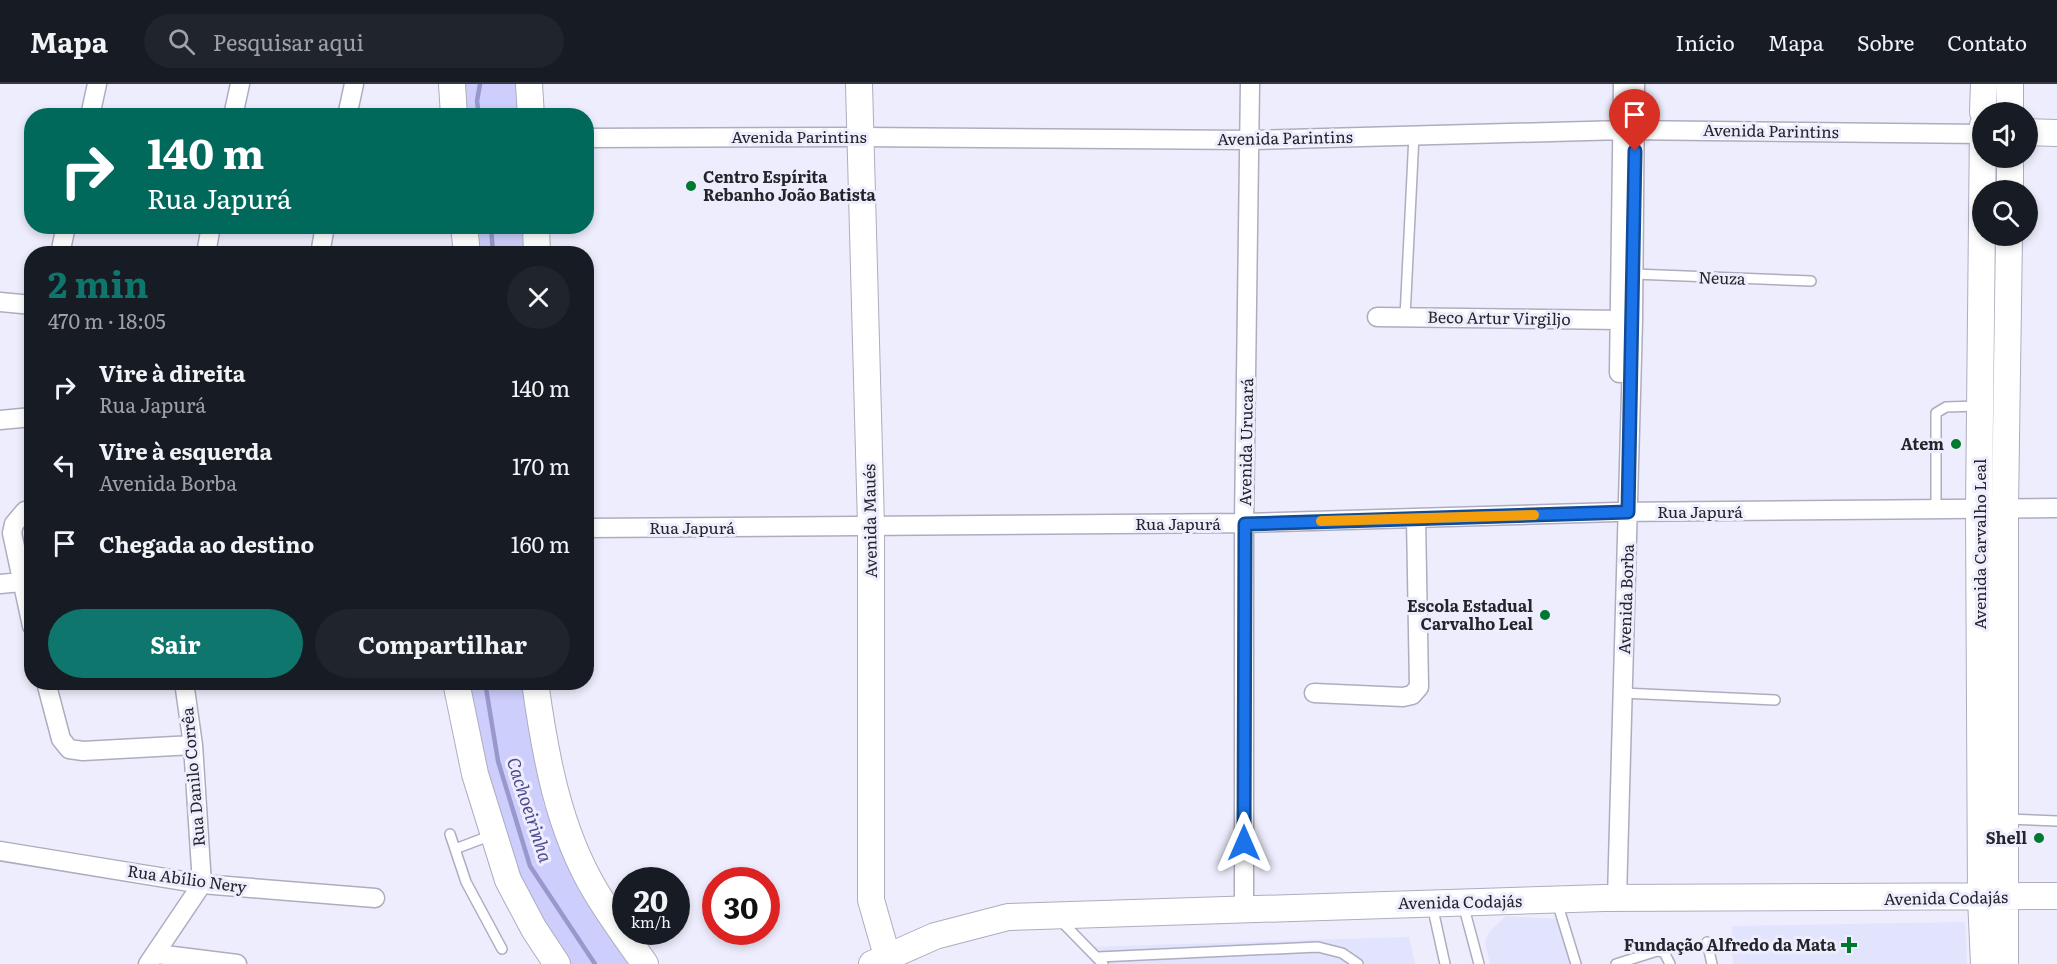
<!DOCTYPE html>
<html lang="pt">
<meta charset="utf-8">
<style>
:root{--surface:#171b24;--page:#20242c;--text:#f1f3f6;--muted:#9ea1a6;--line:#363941;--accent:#0f766e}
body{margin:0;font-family:Literata,serif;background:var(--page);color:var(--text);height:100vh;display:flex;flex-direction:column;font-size:22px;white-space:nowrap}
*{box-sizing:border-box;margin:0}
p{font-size:20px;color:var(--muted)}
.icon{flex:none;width:33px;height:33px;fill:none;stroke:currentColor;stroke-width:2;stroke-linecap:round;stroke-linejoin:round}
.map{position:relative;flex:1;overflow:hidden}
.panel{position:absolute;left:24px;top:162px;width:570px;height:444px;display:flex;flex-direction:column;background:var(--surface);border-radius:24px;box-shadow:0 3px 9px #0003}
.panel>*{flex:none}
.hud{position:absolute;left:24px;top:24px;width:570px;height:126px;border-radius:24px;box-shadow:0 3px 9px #0003;background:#00695c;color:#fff;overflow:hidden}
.fabs{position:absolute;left:1972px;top:18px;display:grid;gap:12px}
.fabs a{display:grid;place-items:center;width:66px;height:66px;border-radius:50%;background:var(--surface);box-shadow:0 3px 9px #0003;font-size:30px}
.speed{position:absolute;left:612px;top:783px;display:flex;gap:12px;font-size:30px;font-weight:700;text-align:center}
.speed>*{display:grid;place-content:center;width:78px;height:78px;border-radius:50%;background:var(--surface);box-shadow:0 3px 9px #0003;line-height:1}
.speed small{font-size:15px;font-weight:400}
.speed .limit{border:9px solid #d22;background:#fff;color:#111}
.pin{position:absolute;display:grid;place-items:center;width:51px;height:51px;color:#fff;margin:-62px -26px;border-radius:50% 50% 50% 0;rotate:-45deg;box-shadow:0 0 6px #0007}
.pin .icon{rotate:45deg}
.me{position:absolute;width:66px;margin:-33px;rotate:0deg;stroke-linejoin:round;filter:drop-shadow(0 0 4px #0008)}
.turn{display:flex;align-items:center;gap:21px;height:126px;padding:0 24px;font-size:27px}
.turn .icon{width:78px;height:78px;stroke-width:2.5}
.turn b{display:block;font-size:42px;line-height:51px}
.round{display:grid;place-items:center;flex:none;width:63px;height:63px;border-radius:32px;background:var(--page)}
.head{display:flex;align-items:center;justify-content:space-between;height:102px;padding:0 24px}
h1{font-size:36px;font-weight:700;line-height:45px;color:var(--accent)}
.button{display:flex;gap:12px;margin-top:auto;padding:12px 24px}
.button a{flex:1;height:69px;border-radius:36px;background:var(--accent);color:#fff;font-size:24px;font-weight:700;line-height:69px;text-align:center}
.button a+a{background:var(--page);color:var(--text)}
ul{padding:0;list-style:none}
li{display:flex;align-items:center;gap:18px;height:78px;padding:0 24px}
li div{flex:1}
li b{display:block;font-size:22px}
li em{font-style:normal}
header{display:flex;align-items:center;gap:36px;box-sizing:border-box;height:84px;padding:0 30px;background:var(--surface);border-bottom:2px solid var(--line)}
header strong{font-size:28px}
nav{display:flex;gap:33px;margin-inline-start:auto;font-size:21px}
.search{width:420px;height:54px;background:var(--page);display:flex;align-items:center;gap:15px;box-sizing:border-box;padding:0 21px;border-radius:33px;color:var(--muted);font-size:22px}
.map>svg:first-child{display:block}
.built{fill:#e2e3fd}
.green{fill:#cdcefb}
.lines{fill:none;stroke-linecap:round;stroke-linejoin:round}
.stream{stroke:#9898cc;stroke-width:4.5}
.lane-casing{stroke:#adadbf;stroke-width:12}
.street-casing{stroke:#adadbf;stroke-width:21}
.secondary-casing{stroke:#adadbf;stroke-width:28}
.lane{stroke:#fff;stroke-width:9}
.street{stroke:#fff;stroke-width:18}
.secondary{stroke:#fff;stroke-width:26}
.route-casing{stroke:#114b97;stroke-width:15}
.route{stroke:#1a73e8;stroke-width:10}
.slow{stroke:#f59e0b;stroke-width:10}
.poi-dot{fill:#007930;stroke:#ededfd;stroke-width:2}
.labels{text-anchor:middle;stroke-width:6;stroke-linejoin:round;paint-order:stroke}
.street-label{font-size:16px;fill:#24242b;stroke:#ededfd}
.poi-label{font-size:16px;font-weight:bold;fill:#24242b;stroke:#ededfd;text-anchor:end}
.water-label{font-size:18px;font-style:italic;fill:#4e498c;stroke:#ededfd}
</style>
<header>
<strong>Mapa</strong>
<div class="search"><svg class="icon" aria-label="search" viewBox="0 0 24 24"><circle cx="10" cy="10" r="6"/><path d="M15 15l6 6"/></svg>Pesquisar aqui</div>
<nav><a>Início</a><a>Mapa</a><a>Sobre</a><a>Contato</a></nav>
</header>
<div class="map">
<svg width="2057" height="880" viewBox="0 0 2057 880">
<rect width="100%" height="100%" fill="#ededfd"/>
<path class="built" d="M1506 832 1559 835 1572 880H1490L1485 857 1490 847Z
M1965 838 1967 880H1733L1732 842Z
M1409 853 1415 880H1092L1088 863Z"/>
<path class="green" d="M462 0H524V31H466Z
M475 143H532L533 169H476Z
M464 599H523L544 721 570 779 632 880H562L513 797Z"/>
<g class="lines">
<path class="stream" d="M479 32 477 17 480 0
M491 142 493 170
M485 598 498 677 530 782 595 880"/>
<g class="lane-casing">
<path id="lane" d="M1634 190 1811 197
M1405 233 1414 51
M1936 426V329L1946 323 1978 322
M1623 609 1775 616
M2006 735 2057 737
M450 750 466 798 502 865
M455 765 492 751
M1557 818 1576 880
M1463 820 1479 880
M1432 821 1445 880
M1061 837 1103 880
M1707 858 1712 880
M1098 873 1318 863 1342 869 1358 880
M1616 880 1657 867 1664 868 1670 880"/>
</g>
<g class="street-casing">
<path id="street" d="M90 32 97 0
M233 32 240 0
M347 32 354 0
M586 54 860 53 1251 56 1623 46 1983 50
M60 170 66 142
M206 170 211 142
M320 170 325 142
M0 218 32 221
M1377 233 1621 236
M1619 289 1623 0
M0 336 32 333
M32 426 25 427 14 440 12 449 32 542
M586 444 1244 439 1616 428 2057 424
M0 500 21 498
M46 598 61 655 69 665 83 667 193 661
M1314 609 1403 613 1412 611 1419 603 1416 434
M0 767 202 800 375 814
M1617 814 1633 237 1635 0
M1244 824V439L1250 0
M157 870 237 880
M148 880 202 800 193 661 184 598"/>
</g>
<g class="secondary-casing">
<path id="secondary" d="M452 0 454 32
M529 0 531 32
M859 0 871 442V816L887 872
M1983 28 1984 0
M2010 28V0
M1983 41 1979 425 1981 814 1984 880
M2028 48 2057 49
M2010 106V74
M464 142 467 170
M536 142 537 170
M456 598 475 690 508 796 534 845 557 880
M535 598C545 670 558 745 596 808 611 833 628 856 645 880
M872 880 935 852 1008 833 1604 814 2057 812
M2005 880V424L2009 152"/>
</g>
<use href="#lane" class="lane"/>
<use href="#street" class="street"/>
<use href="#secondary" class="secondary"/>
</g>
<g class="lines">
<g class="route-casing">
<path id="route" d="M1244 759 1245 440 1628 428 1635 67"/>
</g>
<use href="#route" class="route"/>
<path class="slow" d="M1321 437 1534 431"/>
</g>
<g class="poi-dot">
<circle cx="691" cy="102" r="6"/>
<circle cx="1956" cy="360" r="6"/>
<circle cx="1545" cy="531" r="6"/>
<circle cx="2039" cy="754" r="6"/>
<path d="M1846 852h6v6h6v6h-6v6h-6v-6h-6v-6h6z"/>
</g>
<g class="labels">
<g class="street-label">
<text transform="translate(1771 47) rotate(1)" y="6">Avenida Parintins</text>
<text x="799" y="59">Avenida Parintins</text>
<text transform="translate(1285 54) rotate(-1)" y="6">Avenida Parintins</text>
<text transform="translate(1722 194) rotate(2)" y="6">Neuza</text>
<text transform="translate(1499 234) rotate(1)" y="6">Beco Artur Virgiljo</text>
<text transform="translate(1246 358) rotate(-89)" y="6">Avenida Urucará</text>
<text x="1700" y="434">Rua Japurá</text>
<text transform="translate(870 437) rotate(-91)" y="6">Avenida Maués</text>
<text x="1178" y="446">Rua Japurá</text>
<text x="692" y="450">Rua Japurá</text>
<text transform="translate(1980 460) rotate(-90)" y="6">Avenida Carvalho Leal</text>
<text transform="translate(1626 515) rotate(-88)" y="6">Avenida Borba</text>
<text transform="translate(193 693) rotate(-95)" y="6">Rua Danilo Corrêa</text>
<text transform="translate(187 795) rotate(8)" y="6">Rua Abílio Nery</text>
<text transform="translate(1946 814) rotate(-1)" y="6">Avenida Codajás</text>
<text transform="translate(1460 818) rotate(-1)" y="6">Avenida Codajás</text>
</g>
<g class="poi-label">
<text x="703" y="99" text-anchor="start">Centro Espírita<tspan x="703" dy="18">Rebanho João Batista</tspan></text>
<text x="1944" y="366">Atem</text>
<text x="1533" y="528">Escola Estadual<tspan x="1533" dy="18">Carvalho Leal</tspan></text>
<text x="2027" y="760">Shell</text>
<text x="1836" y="867">Fundação Alfredo da Mata</text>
</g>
<g class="water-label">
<text transform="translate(529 726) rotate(72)" y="6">Cachoeirinha</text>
</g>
</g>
</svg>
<div class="fabs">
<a><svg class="icon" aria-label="sound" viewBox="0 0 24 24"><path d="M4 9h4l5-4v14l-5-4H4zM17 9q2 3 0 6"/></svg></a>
<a><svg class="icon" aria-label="search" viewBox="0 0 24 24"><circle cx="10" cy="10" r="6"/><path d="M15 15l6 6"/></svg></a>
</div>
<div class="speed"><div>20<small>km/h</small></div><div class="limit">30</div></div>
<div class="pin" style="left:1635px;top:67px;background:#d93025"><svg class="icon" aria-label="arrive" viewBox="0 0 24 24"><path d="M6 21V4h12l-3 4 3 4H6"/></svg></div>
<svg class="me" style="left:1244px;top:759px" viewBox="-20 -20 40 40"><path d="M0-17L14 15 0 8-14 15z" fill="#1a73e8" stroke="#fff" stroke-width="4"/></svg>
<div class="hud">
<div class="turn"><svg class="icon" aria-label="right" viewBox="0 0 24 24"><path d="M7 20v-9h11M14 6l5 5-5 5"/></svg><div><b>140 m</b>Rua Japurá</div></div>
</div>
<section class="panel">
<div class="head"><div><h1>2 min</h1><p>470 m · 18:05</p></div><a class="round"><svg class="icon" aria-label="close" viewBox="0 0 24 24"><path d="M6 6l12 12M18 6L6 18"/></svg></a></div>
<ul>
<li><svg class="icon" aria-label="right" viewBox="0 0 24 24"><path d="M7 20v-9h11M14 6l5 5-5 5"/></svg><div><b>Vire à direita</b><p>Rua Japurá</p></div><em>140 m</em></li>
<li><svg class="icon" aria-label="left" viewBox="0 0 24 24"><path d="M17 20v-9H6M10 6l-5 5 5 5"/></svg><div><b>Vire à esquerda</b><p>Avenida Borba</p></div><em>170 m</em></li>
<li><svg class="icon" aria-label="arrive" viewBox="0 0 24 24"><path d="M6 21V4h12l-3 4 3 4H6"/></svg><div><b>Chegada ao destino</b></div><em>160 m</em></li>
</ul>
<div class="button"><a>Sair</a><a>Compartilhar</a></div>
</section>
</div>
